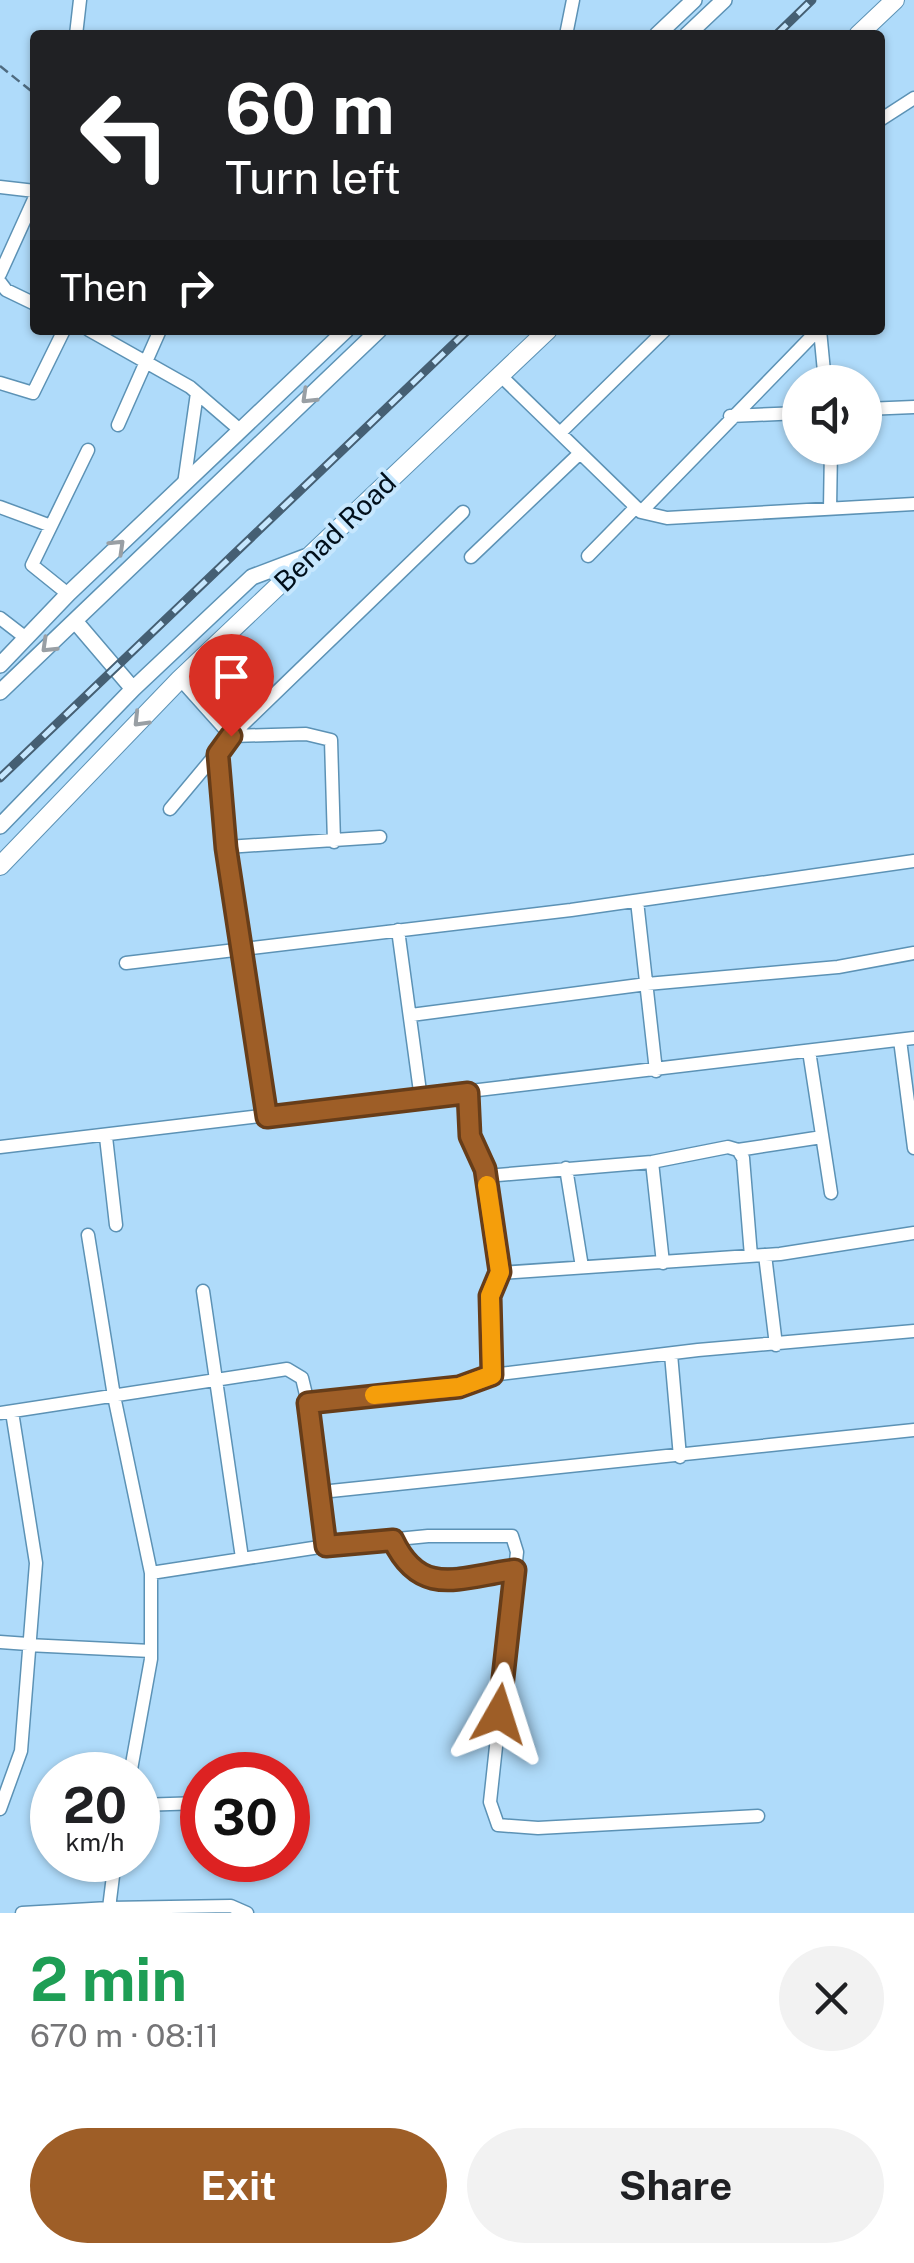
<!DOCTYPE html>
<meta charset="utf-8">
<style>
:root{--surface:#fff;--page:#f2f2f2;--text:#202124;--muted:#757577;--accent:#9e5e27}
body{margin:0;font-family:"Public Sans",sans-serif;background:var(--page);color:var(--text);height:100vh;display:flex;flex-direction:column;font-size:38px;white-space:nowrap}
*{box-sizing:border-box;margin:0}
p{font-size:32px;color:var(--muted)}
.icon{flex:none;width:55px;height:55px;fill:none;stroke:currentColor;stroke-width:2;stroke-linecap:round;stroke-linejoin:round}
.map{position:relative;height:1913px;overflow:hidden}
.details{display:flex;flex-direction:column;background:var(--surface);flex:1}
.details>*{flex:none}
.banner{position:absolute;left:30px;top:30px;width:855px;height:305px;border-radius:10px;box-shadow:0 2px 8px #0004;background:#202124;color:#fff;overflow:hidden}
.buttons{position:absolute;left:782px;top:365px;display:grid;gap:20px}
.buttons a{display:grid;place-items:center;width:100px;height:100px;border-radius:50%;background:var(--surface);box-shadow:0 2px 8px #0004;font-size:50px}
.speed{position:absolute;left:30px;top:1752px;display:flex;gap:20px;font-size:50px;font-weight:700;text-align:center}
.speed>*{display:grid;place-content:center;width:130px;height:130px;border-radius:50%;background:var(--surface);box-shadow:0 2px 8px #0004;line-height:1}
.speed small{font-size:25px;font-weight:400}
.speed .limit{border:15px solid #d22;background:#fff;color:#111}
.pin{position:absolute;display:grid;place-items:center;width:85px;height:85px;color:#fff;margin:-102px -42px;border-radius:50% 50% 50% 0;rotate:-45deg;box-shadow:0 0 10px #0007}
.pin .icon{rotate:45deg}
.me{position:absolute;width:110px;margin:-55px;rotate:6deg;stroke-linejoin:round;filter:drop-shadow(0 0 8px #0008)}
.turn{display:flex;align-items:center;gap:35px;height:210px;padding:0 30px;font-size:45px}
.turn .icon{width:130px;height:130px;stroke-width:2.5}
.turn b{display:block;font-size:70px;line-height:85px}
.then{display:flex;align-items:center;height:95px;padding:0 30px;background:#0003;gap:20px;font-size:38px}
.round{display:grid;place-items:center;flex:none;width:105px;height:105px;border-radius:52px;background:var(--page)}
.overview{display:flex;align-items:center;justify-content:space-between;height:170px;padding:0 30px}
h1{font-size:60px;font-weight:700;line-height:75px;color:#1e9e55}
.button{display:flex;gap:20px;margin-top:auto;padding:20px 30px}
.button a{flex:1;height:115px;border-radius:60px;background:var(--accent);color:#fff;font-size:40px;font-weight:700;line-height:115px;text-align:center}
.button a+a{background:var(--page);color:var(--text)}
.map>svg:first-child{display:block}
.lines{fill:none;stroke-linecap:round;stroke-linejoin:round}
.minor-casing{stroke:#5c92b5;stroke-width:15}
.tertiary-casing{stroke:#5c92b5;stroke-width:18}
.secondary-casing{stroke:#5c92b5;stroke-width:20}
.path{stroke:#4f6b80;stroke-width:2.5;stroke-dasharray:10 5;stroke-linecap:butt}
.minor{stroke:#fff;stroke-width:12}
.tertiary{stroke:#fff;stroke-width:15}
.secondary{stroke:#fff;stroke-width:18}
.rail-casing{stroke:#455f73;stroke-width:9}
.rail{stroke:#c6e7fe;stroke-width:5;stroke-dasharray:15;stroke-linecap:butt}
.oneway{stroke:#999fa4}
.route-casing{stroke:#673d19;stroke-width:25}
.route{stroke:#9e5e27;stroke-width:18}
.slow{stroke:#f59e0b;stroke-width:18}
.labels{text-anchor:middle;stroke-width:8;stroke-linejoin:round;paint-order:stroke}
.street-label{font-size:28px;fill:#000f1b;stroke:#c6e7fe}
</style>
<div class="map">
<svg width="914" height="1913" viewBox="0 0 914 1913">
<rect width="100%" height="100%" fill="#afdbfa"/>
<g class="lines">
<g class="minor-casing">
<path id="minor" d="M76 35 80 0
M566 35 573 0
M880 120 914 98
M0 187 35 191
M0 274 35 197
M0 282 6 290 35 304
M89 330 190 387 240 430
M818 330 641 512 667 518 914 504
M820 330 825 382
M500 375 641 512
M0 383 33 393 64 330
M865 409 914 407
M730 416 800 413
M118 425 160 330
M560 433 665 330
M184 484 197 393
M0 507 51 526
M830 509 831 448
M588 556 636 507
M471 557 580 453
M68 594 32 565 88 450
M0 618 26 638
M180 679 231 736 306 734 331 740 334 842
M218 753 227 847 267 1117
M170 809 231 736 463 512
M227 847 380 837
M637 901 656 1071
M398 930 421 1099
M126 963 571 910 914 861
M411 1015 647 984 838 967 914 953
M900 1040 914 1148
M809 1051 831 1193
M467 1093 470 1136 485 1169 499 1273 490 1296 492 1375
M106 1137 116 1225
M0 1147 914 1038
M738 1150 822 1137
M652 1162 663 1263
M566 1168 582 1267
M486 1176 652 1162 728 1147 738 1150 743 1158 751 1256
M88 1235 114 1396 151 1573V1659L130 1775
M765 1255 776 1345
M499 1273 780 1254 914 1233
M203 1291 242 1558
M914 1331 698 1350 492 1375 459 1387 308 1403 321 1492 914 1430
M671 1354 680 1457
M0 1413 287 1369 302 1378 308 1403
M321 1492 326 1546
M393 1540 403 1561 420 1577 515 1570
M151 1573 326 1546 428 1536H512L517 1552 490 1802 498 1825 538 1828 758 1816
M0 1642 28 1644
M27 1645 151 1651
M138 1805 202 1803
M0 1809 21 1751 36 1563 12 1412
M115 1860 109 1908 231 1906 247 1913
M22 1913 109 1908"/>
</g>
<g class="tertiary-casing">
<path id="tertiary" d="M657 35 694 0
M687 35 724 0
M75 621 133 689
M0 665 68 594 346 330
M0 692 379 330
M0 826 133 689 252 577 305 557"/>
</g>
<g class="secondary-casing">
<path id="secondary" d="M858 35 895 0
M0 866 180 679 548 330"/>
</g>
<path class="path" d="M0 66 35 94"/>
<use href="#minor" class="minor"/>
<use href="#tertiary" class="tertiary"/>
<use href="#secondary" class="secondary"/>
<g class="rail-casing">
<path id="rail" d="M776 35 812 0
M0 778 468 330"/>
</g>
<use href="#rail" class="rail"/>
</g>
<defs><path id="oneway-chevron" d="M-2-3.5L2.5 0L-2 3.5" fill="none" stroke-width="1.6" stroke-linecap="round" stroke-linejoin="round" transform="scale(2.5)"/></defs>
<g class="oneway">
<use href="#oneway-chevron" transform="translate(308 397) rotate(136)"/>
<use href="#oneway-chevron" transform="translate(118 546) rotate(-44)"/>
<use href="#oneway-chevron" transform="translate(48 646) rotate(136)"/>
<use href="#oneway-chevron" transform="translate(140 720) rotate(134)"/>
</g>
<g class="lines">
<g class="route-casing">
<path id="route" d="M231 736 218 754 226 848 267 1117 468 1093 470 1136 485 1169 500 1272 490 1296 492 1375 459 1387 308 1403 326 1546 393 1540C421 1599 460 1577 515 1570L499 1714"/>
</g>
<use href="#route" class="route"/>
<path class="slow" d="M374 1395 459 1387 492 1375 490 1296 500 1272 487 1185"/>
</g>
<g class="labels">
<g class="street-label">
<text transform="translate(335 532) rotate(-44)" y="10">Benad Road</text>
</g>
</g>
</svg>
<div class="buttons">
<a><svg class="icon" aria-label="sound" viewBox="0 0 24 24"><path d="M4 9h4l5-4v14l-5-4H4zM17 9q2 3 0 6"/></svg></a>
</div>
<div class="speed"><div>20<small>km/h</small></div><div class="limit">30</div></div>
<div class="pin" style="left:231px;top:736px;background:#d93025"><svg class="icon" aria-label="arrive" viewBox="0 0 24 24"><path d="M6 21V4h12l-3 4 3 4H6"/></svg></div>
<svg class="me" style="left:499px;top:1714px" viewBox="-20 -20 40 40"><path d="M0-17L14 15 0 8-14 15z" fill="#9e5e27" stroke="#fff" stroke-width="4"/></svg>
<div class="banner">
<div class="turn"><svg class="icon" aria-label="left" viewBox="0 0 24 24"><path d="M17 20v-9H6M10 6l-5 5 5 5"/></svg><div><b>60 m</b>Turn left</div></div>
<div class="then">Then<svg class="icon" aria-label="right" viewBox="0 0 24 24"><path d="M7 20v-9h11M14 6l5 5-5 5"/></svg></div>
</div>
</div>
<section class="details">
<div class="overview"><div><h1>2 min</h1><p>670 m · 08:11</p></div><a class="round"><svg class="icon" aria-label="close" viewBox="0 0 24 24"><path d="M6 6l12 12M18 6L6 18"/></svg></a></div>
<div class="button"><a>Exit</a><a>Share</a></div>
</section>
